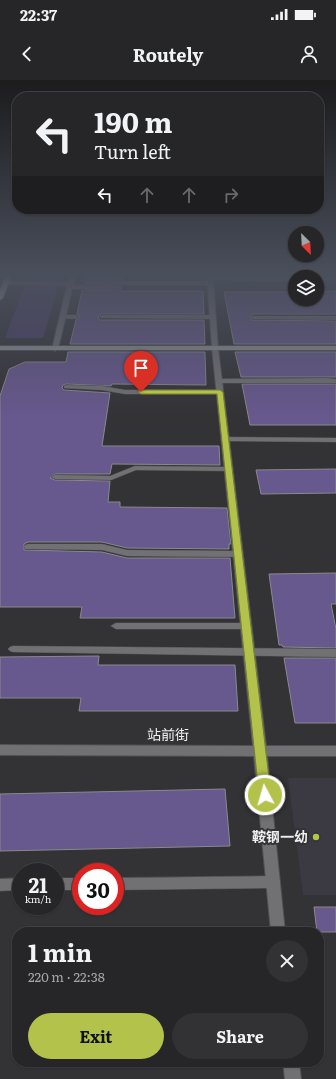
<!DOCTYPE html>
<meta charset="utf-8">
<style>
:root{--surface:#262628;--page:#323234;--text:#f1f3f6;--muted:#a4a5a8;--line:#424345;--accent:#b3c24b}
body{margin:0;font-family:Literata,"Noto Sans SC",serif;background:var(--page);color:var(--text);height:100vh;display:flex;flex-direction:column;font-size:15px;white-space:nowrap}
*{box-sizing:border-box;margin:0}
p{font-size:13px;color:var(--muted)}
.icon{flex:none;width:22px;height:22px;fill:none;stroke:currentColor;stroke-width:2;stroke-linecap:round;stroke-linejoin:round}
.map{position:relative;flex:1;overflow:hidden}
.side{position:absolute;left:12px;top:847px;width:312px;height:140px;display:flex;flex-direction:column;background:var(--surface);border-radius:16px;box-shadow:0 1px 3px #0004,0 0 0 1px var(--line)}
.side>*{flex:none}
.banner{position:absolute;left:12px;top:12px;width:312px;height:122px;border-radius:16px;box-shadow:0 1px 3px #0004,0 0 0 1px var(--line);background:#262628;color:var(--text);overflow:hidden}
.needle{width:26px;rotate:156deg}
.buttons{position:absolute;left:288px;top:146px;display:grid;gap:8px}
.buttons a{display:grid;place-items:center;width:36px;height:36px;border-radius:50%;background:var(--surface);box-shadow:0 1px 3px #0004,0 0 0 1px var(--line);font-size:20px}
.speed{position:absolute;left:12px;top:783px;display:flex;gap:8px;font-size:20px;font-weight:700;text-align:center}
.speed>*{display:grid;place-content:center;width:52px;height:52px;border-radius:50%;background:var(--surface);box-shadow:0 1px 3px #0004,0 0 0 1px var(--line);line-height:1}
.speed small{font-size:10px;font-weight:400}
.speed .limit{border:6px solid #d22;background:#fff;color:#111}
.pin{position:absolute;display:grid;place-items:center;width:34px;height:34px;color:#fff;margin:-41px -17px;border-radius:50% 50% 50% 0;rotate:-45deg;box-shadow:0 0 4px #0007}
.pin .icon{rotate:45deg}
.me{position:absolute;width:44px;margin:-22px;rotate:354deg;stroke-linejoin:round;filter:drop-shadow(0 0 3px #0008)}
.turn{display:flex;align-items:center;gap:14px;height:84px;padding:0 16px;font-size:18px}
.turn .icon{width:52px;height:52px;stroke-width:2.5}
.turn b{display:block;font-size:28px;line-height:34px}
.lanes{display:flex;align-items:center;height:38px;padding:0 16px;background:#0003;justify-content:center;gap:20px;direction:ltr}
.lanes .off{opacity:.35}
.round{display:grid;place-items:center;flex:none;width:42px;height:42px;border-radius:21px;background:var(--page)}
.overview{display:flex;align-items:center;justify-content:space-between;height:68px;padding:0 16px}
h1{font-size:24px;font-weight:700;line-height:30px}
.action{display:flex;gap:8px;margin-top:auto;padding:8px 16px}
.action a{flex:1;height:46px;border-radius:24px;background:var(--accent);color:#111;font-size:16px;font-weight:700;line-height:46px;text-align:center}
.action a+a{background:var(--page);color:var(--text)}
.status{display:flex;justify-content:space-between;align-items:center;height:28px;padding:0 20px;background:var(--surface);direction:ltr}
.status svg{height:11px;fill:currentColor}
header{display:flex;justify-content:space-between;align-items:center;height:52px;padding:0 16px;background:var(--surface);font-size:18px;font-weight:700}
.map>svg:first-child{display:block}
.built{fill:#3b3942}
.green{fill:#483c67}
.building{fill:#67588d;stroke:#8a8a8d}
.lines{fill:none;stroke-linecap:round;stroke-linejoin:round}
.lane-casing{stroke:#515053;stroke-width:1}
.street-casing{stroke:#515053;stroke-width:2}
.secondary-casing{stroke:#515053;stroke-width:2}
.primary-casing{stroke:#515053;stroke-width:2}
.lane{fill:#717173;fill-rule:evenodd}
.street{fill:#717173;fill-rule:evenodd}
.secondary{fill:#949496;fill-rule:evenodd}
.primary{fill:#afafb2;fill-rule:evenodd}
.route{fill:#b3c24b;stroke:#747e31}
.poi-dot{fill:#b3c24b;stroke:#333235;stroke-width:1.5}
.labels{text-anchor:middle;stroke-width:4;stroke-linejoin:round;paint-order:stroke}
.near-street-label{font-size:14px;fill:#efeff0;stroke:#333235}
.near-poi-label{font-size:14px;font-weight:bold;fill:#efeff0;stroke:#333235;text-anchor:end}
</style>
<div class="status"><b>22:37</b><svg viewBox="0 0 49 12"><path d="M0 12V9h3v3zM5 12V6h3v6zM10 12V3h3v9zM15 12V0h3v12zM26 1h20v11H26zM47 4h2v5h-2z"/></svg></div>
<header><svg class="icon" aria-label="back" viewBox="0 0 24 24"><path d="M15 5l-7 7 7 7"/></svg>Routely<svg class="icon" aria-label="person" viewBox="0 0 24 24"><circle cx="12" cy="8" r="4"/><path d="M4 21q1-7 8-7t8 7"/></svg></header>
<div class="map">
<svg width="336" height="999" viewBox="0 0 336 999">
<rect width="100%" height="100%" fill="#333235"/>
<path class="built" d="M288 698H336V815H303Z"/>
<path class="green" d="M28 197H61L43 258H5Z"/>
<path class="building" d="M86 197H123L122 200H110L107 204H84Z
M114 206H121V211H203L204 234H102L99 235 98 238 100 240H204L205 264H70L76 240 80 237 77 234 82 210H110Z
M336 211V234H253L250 237 251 240 336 241V264H234L224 212H295V219H317V212Z
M68 272H205L206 305 112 304 111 306 66 304 63 305 62 308 64 310 110 313 102 366H219L220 385 112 384 110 394H55L50 398 55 400 110 401 108 422H120V427L227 428 231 464H229V469L127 468 102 462H28L24 464V470L102 472 127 478H230L235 538H80L82 527H0V316L9 289 25 282H66Z
M235 272H336V297H241Z
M242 304H336V345H250Z
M336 389V413L261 414 256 390Z
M336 493V524H331L336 549V568L283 567 282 565H279L269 494Z
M99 576 98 585H235L238 631H79L81 618H0V577Z
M284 578H336V643H295Z
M225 709 230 766 0 771V714Z
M314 827H336V852H317Z"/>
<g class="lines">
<g class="lane-casing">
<path id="lane" d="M210 197H295V201L208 200 207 199Z
M315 197H336V200H317V197Z
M6 201 71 202 74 204 72 205H108L109 202 111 201H211L214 203 211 205H113L112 208 110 209H70L67 207 69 206 4 204 3 203Z
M63 235H76L79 237 76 239 61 238V236Z
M102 235H213L216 237 213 239 100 238V236Z
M253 236H336V240L251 239V237Z
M325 298 336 299V303H219L216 301 219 299Z
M66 305 102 306 125 310H220L223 312 220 314H125L102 310 64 308V306Z
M222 357 336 358V362L225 361 221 359Z
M135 386 229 387 233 389 229 391 136 390 111 400 55 399 51 397 55 395 110 396Z
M28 464H102L127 470 238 471 242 474 238 477 127 476 102 470 25 469 24 467 25 465Z
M116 543H246L251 546 246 549H116L111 546Z
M13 566 336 569V577L13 572 10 571 8 569 10 567Z
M274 796 279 798 280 802 279 806 274 808 115 810V798Z
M21 798V810L0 811V799Z
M55 798H81V810H55Z"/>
</g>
<g class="street-casing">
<path id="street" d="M69 197H75L58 269 55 271 52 269Z
M207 197H213L218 268 266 666H336V676H267L285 852H271L254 676 0 675V665L253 666 212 268Z
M283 982H299L301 999H285Z"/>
</g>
<g class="secondary-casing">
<path id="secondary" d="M0 266H336V270H0Z"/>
</g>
<g class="primary-casing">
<path id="primary" d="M5 197H11L3 218 0 220V210Z"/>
</g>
<use href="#lane" class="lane"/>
<use href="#street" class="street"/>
<use href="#secondary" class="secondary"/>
<use href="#primary" class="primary"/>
</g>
<linearGradient id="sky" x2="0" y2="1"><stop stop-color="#1c1c1d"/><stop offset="0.58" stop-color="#4a4f5c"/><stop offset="1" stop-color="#4a4f5c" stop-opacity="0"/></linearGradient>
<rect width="336" height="337" fill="url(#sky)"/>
<path class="route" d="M139 310H220L223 312 271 715 269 718 265 720 261 718 259 715 217 314H141L139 313Z"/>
<circle class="poi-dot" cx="316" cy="757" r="4"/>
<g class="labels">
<g class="near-street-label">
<text x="168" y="660">站前街</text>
</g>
<g class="near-poi-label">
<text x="308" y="762">鞍钢一幼</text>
</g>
</g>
</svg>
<div class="buttons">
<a><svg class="needle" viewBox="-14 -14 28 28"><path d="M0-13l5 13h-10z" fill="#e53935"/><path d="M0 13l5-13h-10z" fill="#a4a5a8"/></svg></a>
<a><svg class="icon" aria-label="layers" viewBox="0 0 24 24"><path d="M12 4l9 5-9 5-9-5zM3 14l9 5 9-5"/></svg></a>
</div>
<div class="speed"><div>21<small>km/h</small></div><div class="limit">30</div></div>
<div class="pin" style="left:141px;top:312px;background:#d93025"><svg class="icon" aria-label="arrive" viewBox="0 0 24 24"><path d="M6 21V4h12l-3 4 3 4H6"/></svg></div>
<svg class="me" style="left:265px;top:715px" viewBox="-20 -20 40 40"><circle r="17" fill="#b3c24b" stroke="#fff" stroke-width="3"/><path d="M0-11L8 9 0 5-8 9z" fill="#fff"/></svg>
<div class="banner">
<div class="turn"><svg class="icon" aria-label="left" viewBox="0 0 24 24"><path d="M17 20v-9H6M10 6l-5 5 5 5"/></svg><div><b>190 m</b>Turn left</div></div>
<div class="lanes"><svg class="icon" aria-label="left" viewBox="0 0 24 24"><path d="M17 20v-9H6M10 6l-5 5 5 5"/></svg><svg class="icon off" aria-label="ahead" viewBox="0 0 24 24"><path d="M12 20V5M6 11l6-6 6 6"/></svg><svg class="icon off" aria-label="ahead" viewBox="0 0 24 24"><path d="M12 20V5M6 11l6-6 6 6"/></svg><svg class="icon off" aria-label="right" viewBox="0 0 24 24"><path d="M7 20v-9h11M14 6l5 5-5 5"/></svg></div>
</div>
<section class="side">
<div class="overview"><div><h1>1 min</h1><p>220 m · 22:38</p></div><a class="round"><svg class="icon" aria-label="close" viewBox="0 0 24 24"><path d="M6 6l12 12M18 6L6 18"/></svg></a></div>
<div class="action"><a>Exit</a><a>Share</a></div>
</section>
</div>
